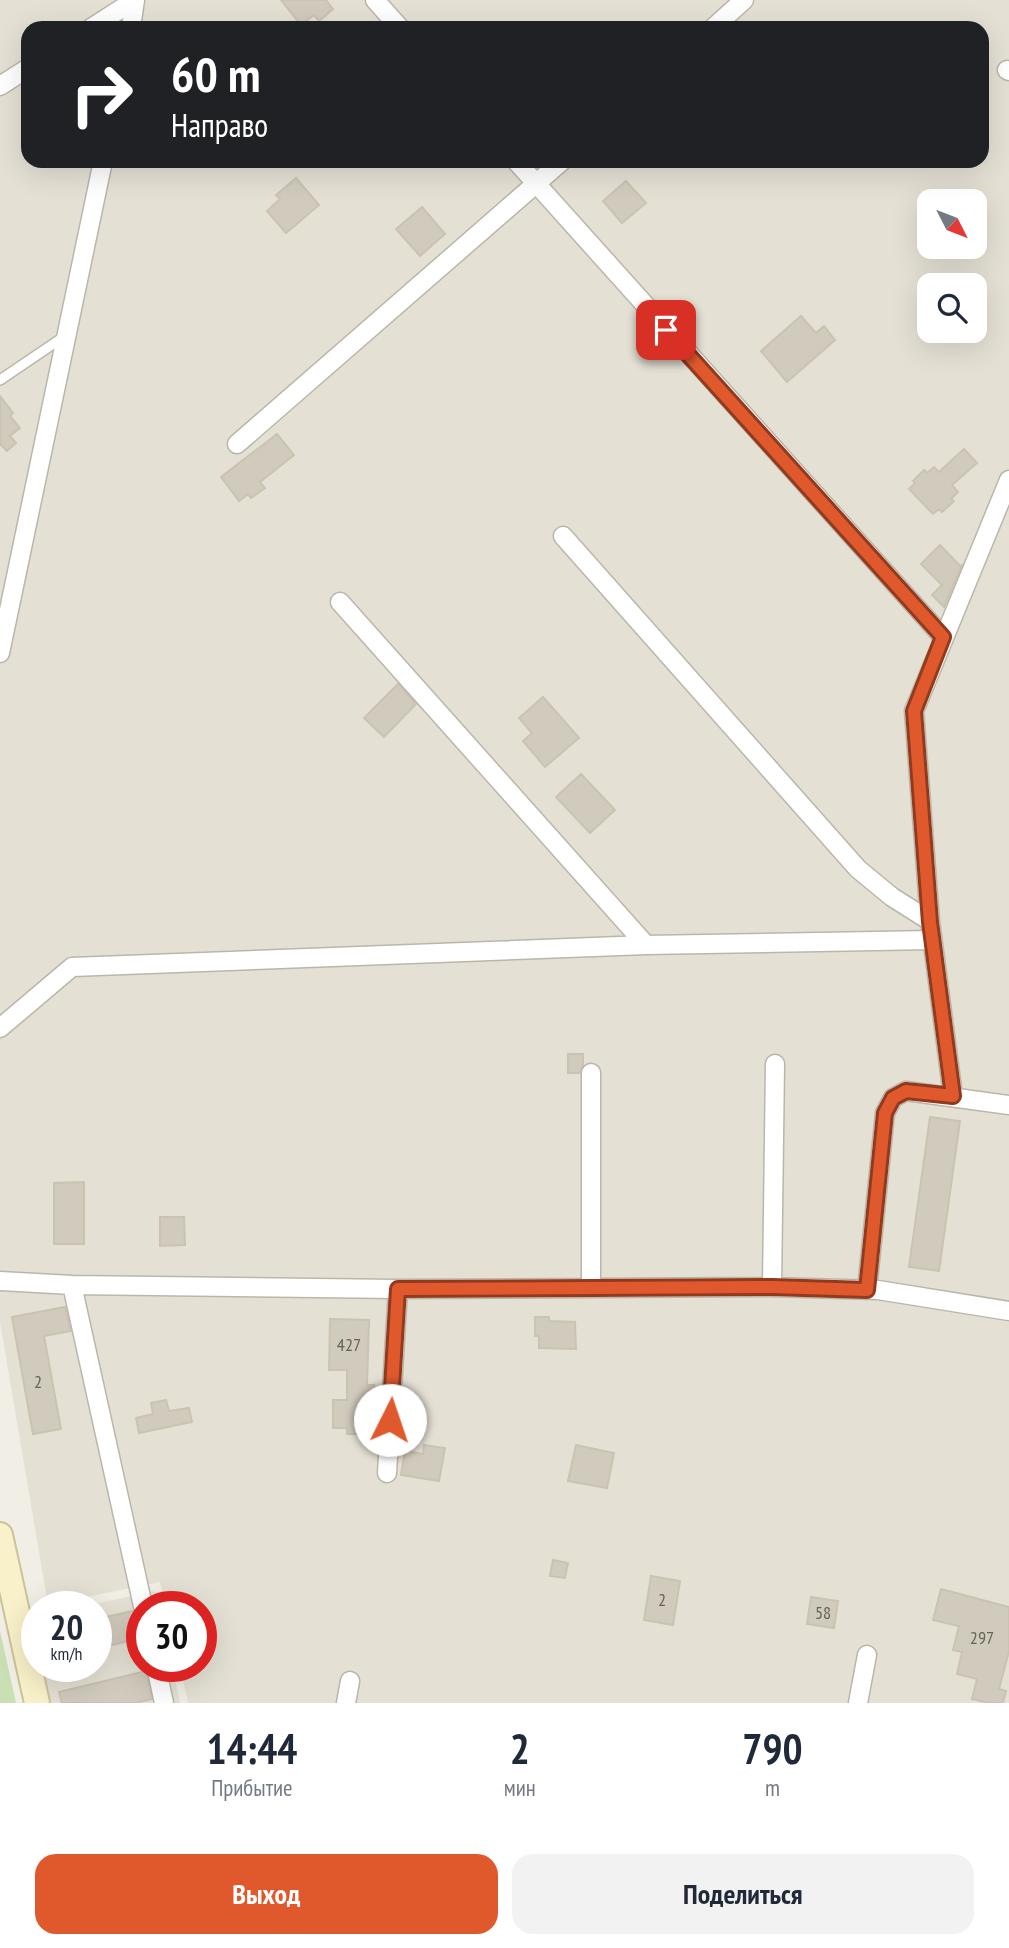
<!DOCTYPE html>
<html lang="ru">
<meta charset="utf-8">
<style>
:root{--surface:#fff;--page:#f2f2f3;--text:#1f2937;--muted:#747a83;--accent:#e0592d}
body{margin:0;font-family:"PT Sans Narrow",sans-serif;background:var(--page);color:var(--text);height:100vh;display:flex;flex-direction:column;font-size:26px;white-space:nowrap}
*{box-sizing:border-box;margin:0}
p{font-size:23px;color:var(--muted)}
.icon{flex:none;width:38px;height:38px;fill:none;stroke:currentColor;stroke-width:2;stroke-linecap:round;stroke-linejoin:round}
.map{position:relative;height:1703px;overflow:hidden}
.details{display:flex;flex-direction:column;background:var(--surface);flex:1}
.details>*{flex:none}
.guide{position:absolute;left:21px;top:21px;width:968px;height:147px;border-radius:21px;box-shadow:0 7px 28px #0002;background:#202124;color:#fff;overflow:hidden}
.needle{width:46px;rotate:132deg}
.fabs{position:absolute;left:917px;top:189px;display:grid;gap:14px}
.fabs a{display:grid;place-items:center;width:70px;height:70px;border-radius:14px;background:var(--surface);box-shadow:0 7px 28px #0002;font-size:35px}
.speed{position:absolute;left:21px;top:1591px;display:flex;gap:14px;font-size:35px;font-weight:700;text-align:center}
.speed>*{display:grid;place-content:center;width:91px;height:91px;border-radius:50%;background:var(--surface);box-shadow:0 7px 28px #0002;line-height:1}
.speed small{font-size:18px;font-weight:400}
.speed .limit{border:10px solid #d22;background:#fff;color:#111}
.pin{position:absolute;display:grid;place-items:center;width:60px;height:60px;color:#fff;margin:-30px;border-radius:14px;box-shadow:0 4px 10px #0006}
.me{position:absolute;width:77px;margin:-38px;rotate:4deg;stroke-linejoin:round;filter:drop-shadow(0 0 5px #0008)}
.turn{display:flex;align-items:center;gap:24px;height:147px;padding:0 35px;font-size:32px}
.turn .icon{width:91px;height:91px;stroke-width:2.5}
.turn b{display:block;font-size:49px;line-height:60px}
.eta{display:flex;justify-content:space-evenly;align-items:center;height:119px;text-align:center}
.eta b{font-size:42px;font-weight:800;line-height:49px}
.button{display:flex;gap:14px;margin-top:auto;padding:14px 35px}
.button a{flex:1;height:80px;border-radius:21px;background:var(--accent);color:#fff;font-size:28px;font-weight:800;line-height:80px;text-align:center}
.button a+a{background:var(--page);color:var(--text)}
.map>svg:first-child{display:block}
.residential{fill:#e4e0d4;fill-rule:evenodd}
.green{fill:#c8e0b3}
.building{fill:#d1cbbd;stroke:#cbc3b1;stroke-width:2}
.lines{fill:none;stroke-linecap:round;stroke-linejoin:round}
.lane-casing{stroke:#bbb6aa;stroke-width:12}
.street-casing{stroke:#bbb6aa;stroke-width:21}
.secondary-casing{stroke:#cbc39a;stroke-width:28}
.lane{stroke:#fff;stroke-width:9}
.street{stroke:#fff;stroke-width:18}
.secondary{stroke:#f8f1c9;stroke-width:24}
.route-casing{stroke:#923a1d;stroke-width:18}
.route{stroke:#e0592d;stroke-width:12}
.labels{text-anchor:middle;stroke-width:6;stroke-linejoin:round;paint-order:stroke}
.number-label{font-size:18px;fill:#666258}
</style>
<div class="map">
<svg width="1009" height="1703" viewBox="0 0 1009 1703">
<rect width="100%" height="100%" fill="#f1eee6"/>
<path class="residential" d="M0 0H1009V1703H188L180 1666H201V1606H166L160 1582 48 1605 0 1322ZM28 28H982V161H28ZM929 201H975V247H929ZM929 285H975V331H929Z
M155 1591 159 1606H142V1666H172L180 1703H48L40 1666H96V1606H85Z"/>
<path class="green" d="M0 1631 16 1703H0Z"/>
<path class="building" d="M281 0H326L333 9 319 21 314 15 301 25Z
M296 178 319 205 286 233 267 211 280 199 276 195Z
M626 181 646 203 622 223 603 201Z
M422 207 445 234 420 256 396 229Z
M801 316 816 333 824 326 835 340 787 382 761 351Z
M0 396 13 413 10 416 20 428 10 436 16 443 7 451 0 444Z
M277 434 294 455 260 482 265 488 251 498 248 494 239 501 221 477Z
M964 449 977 463 952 485 958 492 951 499 954 501 942 512 939 509 933 514 909 489 915 483 913 481 924 470 927 473 934 467 939 472Z
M940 545 960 566 962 565 944 607 932 595 942 585 921 564Z
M398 684 416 704 384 737 364 718Z
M543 697 579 738 545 767 523 741 532 733 519 718Z
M581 774 615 810 590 833 556 797Z
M568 1054H583V1065L580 1073H568Z
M930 1117 960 1121 939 1271 909 1267Z
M84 1182V1244H54V1183Z
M160 1217H184L185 1245 160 1246Z
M65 1307 71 1331 44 1336 61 1429 33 1434 12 1317Z
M535 1317H549V1321L575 1322 576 1349 539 1348V1336H535Z
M330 1319 369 1320 367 1385H374V1434H347V1428H333V1400H347V1370H329Z
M166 1400 169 1411 189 1408 192 1422 139 1433 136 1418 153 1414 151 1403Z
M424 1445 445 1448 439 1481 401 1475 405 1451 423 1454Z
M576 1445 614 1453 607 1488 568 1481Z
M553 1560 568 1563 565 1578 550 1576Z
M651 1576 680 1581 673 1625 644 1620Z
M941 1589 1009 1607V1651L999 1689 1006 1691 1003 1703H989L972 1699 977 1679 957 1674 962 1652 953 1650 959 1626 933 1620Z
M811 1597 838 1601 834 1628 807 1624Z
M133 1611 141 1638 96 1649V1619Z
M146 1671 152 1699 136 1703H62L59 1692Z"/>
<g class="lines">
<g class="lane-casing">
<path id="lane" d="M0 380 65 336"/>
</g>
<g class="street-casing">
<path id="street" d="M375 0 400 28
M91 28 135 0
M131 28 135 0
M713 28 744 0
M1007 70 1009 71
M0 86 28 68
M516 161 943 637
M237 444 562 161
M563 536 858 869 892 897 930 921
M340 602 646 945
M0 653 103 161
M0 1028 72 967 646 945 932 940
M591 1073V1288
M953 1096 930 921 914 711 1009 480
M0 1281 72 1285 398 1289 772 1287 878 1290 1009 1311
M72 1285 143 1606
M772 1287 775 1064
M867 1290 885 1113 893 1098 906 1091 1009 1105
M387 1473 398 1289
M156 1666 164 1703
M346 1703 350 1681
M858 1703 867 1655"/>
</g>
<g class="secondary-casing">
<path id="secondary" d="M0 1535 37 1703"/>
</g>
<use href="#lane" class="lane"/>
<use href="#street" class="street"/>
<use href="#secondary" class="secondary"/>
</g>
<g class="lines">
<g class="route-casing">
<path id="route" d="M390 1420 398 1289 772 1287 867 1290 885 1113 893 1098 906 1091 953 1096 930 922 914 711 943 637 666 330"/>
</g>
<use href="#route" class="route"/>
</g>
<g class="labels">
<g class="number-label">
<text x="349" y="1351">427</text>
<text x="38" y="1388">2</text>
<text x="662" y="1606">2</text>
<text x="823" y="1619">58</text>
<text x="982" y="1644">297</text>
</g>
</g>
</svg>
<div class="fabs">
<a><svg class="needle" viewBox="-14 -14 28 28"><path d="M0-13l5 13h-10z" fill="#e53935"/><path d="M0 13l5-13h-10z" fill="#747a83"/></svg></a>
<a><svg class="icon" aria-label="search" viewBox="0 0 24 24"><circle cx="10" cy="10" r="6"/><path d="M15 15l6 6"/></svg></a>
</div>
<div class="speed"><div>20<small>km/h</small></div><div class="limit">30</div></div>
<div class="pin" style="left:666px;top:330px;background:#d93025"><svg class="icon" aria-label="arrive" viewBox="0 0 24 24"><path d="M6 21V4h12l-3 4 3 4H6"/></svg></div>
<svg class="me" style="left:390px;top:1420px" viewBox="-20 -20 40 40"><circle r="19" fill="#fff"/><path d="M0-13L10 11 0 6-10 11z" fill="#e0592d"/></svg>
<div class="guide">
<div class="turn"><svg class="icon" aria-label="right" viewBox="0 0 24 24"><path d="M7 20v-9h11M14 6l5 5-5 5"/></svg><div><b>60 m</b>Направо</div></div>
</div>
</div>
<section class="details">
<div class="eta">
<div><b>14:44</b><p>Прибытие</p></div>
<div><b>2</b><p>мин</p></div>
<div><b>790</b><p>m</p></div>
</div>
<div class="button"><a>Выход</a><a>Поделиться</a></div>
</section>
